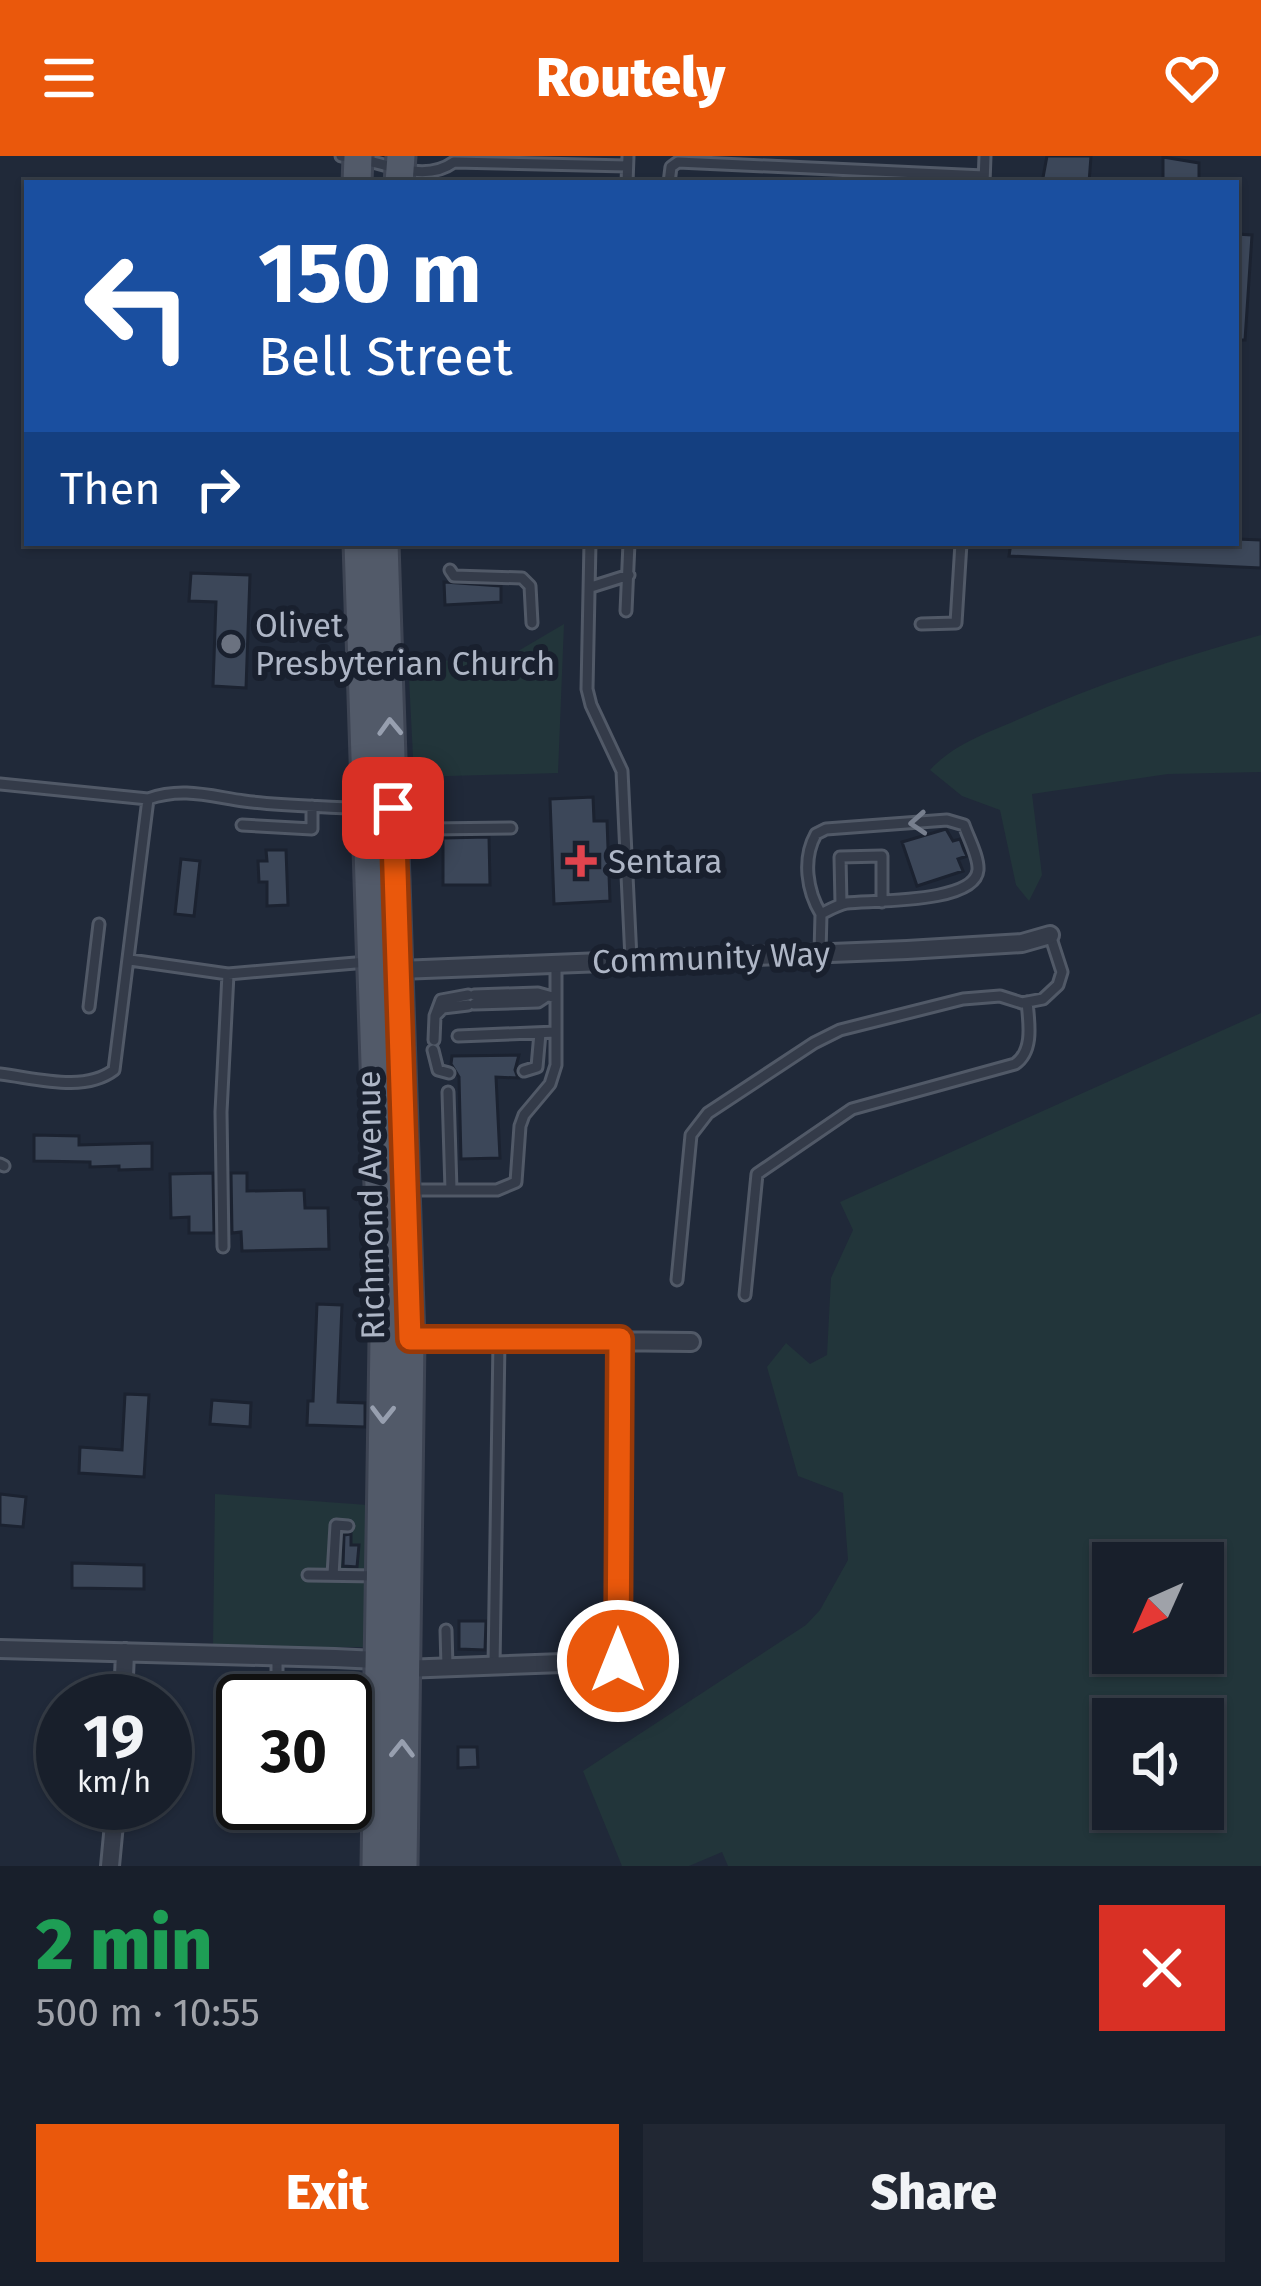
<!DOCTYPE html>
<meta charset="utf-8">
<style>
:root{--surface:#181f2b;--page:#212733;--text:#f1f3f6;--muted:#9fa2a9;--line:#363d47;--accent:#ea580c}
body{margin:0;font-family:"Fira Sans",sans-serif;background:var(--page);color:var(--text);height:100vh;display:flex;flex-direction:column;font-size:45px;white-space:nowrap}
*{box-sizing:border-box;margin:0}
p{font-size:39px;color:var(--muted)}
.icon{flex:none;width:66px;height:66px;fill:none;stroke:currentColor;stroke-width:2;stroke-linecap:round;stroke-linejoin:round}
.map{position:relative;height:1710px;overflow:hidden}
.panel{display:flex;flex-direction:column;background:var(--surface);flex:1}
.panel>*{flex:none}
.banner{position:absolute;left:24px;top:24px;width:1215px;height:366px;border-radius:0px;box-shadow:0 3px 9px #0004,0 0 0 3px var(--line);background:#1a4fa0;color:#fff;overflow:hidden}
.needle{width:78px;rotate:225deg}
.buttons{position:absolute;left:1092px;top:1386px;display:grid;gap:24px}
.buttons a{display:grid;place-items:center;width:132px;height:132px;border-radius:0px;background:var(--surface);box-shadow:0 3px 9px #0004,0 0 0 3px var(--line);font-size:60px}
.speed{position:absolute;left:36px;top:1518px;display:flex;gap:24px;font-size:60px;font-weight:700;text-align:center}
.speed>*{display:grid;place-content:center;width:156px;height:156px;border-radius:50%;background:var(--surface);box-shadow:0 3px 9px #0004,0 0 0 3px var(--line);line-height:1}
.speed small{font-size:30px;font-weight:400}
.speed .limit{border:6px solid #111;border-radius:18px;background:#fff;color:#111}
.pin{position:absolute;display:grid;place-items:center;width:102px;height:102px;color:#fff;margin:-51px;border-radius:24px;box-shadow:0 6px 18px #0006}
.me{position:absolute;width:132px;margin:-66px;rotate:0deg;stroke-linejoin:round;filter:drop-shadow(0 0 9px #0008)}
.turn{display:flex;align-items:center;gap:42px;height:252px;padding:0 36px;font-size:54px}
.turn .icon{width:156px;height:156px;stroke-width:2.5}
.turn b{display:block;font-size:84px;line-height:102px}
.then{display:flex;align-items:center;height:114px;padding:0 36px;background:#0003;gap:24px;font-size:45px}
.round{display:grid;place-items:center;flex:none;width:126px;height:126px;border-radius:0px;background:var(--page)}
.overview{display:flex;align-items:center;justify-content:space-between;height:204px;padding:0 36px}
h1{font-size:72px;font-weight:800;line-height:90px;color:#1e9e55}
.cta{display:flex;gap:24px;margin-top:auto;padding:24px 36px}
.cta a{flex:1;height:138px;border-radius:0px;background:var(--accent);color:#fff;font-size:48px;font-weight:800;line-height:138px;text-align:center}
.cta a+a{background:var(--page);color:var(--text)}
header{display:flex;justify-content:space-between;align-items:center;height:156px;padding:0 36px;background:var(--accent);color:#fff;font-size:54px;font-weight:800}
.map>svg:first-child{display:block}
.green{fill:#22353a;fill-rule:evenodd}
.building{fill:#3c4759;stroke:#1b2230;stroke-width:3}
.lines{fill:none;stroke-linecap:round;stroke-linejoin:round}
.lane-casing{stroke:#515967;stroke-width:15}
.street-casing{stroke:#515967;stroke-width:22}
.primary-casing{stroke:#3d4453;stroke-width:33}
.lane{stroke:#343b49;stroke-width:9}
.street{stroke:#343b49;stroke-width:16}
.primary{stroke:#525a69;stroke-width:27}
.oneway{stroke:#979faf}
.oneway2{stroke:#777f8e}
.route-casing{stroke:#983908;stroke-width:30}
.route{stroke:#ea580c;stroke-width:21}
.worship-dot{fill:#6b7280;stroke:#19202e;stroke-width:4.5}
.health-dot{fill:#e0444e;stroke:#19202e;stroke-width:4.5}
.labels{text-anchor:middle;stroke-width:12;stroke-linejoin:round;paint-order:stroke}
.poi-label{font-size:33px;fill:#aeb6c6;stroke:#19202e;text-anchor:start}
.street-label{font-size:33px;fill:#aeb6c6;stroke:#19202e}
</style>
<header><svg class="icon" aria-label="menu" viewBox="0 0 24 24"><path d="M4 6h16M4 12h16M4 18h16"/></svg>Routely<svg class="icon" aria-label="heart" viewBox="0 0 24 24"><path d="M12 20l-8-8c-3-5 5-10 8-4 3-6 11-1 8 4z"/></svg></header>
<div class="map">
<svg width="1261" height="1710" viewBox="0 0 1261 1710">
<rect width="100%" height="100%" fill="#202939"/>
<path class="green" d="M564 468 558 617 414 621 408 502 496 508Z
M1261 479V616L1168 618 1032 638 1042 719 1029 745 1016 729 1000 654 962 640 930 614C954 588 985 578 1017 564 1097 528 1177 502 1261 479Z
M1261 857V1710H728L722 1696 689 1710H622L583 1615 806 1469 820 1454 848 1404 843 1337 798 1320 767 1211 786 1187 810 1208 827 1199 831 1122 853 1074 840 1046ZM1113 1407H1203V1497H1113ZM1113 1563H1203V1653H1113Z
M215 1338 368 1349 364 1491H213Z"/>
<path class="building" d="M1047 0H1091L1089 27H1042Z
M1163 1 1199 7V27H1163Z
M1236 78 1252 79 1245 184H1236Z
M1236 383 1261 384V412L1009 400 1011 387H1236Z
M191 417 250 419 246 532 213 530 216 446 189 445Z
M444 426 501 430V446L445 449Z
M593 641 594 665H607L610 745 554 748 550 643Z
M946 673 953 685 960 683 964 694 967 700 958 703 963 715 917 730 902 686Z
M489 681 490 729H443V682Z
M266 694H286L288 749 267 750V726H259L258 705H267Z
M181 703 200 705 194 760 175 758Z
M519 899 515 914 518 922 496 921 500 1002 461 1003 459 921 451 908 452 900Z
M34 979 79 980V989L152 987V1013L119 1014V1010L90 1011V1006L34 1005Z
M213 1017 214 1077H189V1061L171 1062 170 1018Z
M231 1017H247V1035L304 1034 305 1052H328L329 1093 242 1095 241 1076 232 1077Z
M317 1148 342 1149 338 1246 365 1247V1271L307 1269 308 1245H313Z
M125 1238 149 1239 144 1321 79 1317 80 1291 122 1294Z
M212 1244 251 1247 250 1271 210 1268Z
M0 1338 26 1341 23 1371 0 1369Z
M351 1378V1389H359L357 1411 343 1410 344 1379Z
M72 1407 144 1409V1433L72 1432Z
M459 1465H486L485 1494 459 1493Z
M458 1591H477L478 1611 458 1612Z"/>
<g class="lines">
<g class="lane-casing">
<path id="lane" d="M341 0C378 2 421 30 454 6L627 10
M627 27 628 0
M669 27 671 11 678 6 984 20
M984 27 985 0
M590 387 587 533 591 549 622 615 631 803
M450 414 454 420 522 422 530 430 532 467
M591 431 629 419
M626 455 629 387
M921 468 956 467 961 387
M0 628 148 643C182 631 209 640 244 645 282 650 322 650 361 653
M399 652H429
M242 669 312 673V650
M430 673 511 672
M841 748 840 701 882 700V746
M820 797 821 758C829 754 837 749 847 747 871 744 975 748 978 714 979 701 968 681 964 669L947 664 826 673 816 678C802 703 807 735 821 758
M130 804 228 818 367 806
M474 839 538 837 556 842
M474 848 538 846 544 842
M89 851 99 768
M435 860 441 844 468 839
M458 880 556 876
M434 884 435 860 443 852 468 849
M433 894 438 914 449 917
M524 915 537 911 540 877
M0 918C35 922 84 937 114 914L148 643
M448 936 451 1034
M0 1008 4 1010
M407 1034H497L516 1026 520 970 524 959 550 928 556 909V807
M223 1091 221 956 228 818
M677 1124 691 979 708 957 814 887 840 874 963 843 1000 840 1022 847 1043 843 1058 829 1062 816 1050 779
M745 1139 757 1018 852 953 1015 908C1034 895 1029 867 1027 846
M308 1419 379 1420
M333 1419 336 1369 348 1370
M446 1474 447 1511
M277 1500V1544H339
M494 1510 499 1185"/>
</g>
<g class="street-casing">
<path id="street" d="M390 811 399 814 907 794 1022 787 1050 779
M403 1183 691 1186
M0 1493 335 1502 377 1504 403 1513 618 1505 620 1183
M123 1545 125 1496
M110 1710 116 1647"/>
</g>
<g class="primary-casing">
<path id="primary" d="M357 27 358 0
M399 27 401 0
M358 387 384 1183 376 1710
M384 387 410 1183 403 1710"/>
</g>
<use href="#lane" class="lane"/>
<use href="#street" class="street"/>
<use href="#primary" class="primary"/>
</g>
<defs><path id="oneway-chevron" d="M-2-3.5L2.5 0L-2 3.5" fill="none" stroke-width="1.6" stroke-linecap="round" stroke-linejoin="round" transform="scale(3)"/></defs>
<g class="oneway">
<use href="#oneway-chevron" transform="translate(390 571) rotate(-92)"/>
<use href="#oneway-chevron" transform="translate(383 1258) rotate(91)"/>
<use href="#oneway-chevron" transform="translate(402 1593) rotate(-89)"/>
</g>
<use class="oneway2" href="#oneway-chevron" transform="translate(918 667) rotate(176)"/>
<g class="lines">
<g class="route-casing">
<path id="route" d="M393 652 410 1183H620L618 1505"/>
</g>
<use href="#route" class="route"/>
</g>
<circle class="worship-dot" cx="231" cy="488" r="12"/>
<path class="health-dot" d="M575 687h12v12h12v12h-12v12h-12v-12h-12v-12h12z"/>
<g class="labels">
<g class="poi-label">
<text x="255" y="481">Olivet<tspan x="255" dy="38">Presbyterian Church</tspan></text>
<text x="608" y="717">Sentara</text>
</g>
<g class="street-label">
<text transform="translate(711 801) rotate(-2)" y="12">Community Way</text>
<text transform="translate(370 1049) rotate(-91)" y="12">Richmond Avenue</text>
</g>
</g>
</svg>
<div class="buttons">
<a><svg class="needle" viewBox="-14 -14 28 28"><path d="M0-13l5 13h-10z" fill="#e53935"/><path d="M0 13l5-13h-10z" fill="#9fa2a9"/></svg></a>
<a><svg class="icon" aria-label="sound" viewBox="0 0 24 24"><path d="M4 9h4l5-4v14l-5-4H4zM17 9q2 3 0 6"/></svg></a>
</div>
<div class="speed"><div>19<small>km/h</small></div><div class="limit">30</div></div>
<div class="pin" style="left:393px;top:652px;background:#d93025"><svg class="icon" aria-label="arrive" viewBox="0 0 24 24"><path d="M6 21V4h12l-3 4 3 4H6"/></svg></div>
<svg class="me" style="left:618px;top:1505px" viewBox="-20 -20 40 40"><circle r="17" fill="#ea580c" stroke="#fff" stroke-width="3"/><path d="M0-11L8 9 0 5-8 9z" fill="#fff"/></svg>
<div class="banner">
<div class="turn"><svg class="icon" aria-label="left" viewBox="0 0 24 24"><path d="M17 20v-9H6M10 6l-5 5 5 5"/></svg><div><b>150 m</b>Bell Street</div></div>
<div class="then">Then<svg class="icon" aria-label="right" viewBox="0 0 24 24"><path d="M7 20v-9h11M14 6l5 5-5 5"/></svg></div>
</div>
</div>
<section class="panel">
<div class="overview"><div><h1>2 min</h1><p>500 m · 10:55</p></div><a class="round" style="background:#d93025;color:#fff"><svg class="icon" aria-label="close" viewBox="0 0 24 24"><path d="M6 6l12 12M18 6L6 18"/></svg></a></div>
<div class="cta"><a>Exit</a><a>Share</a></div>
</section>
